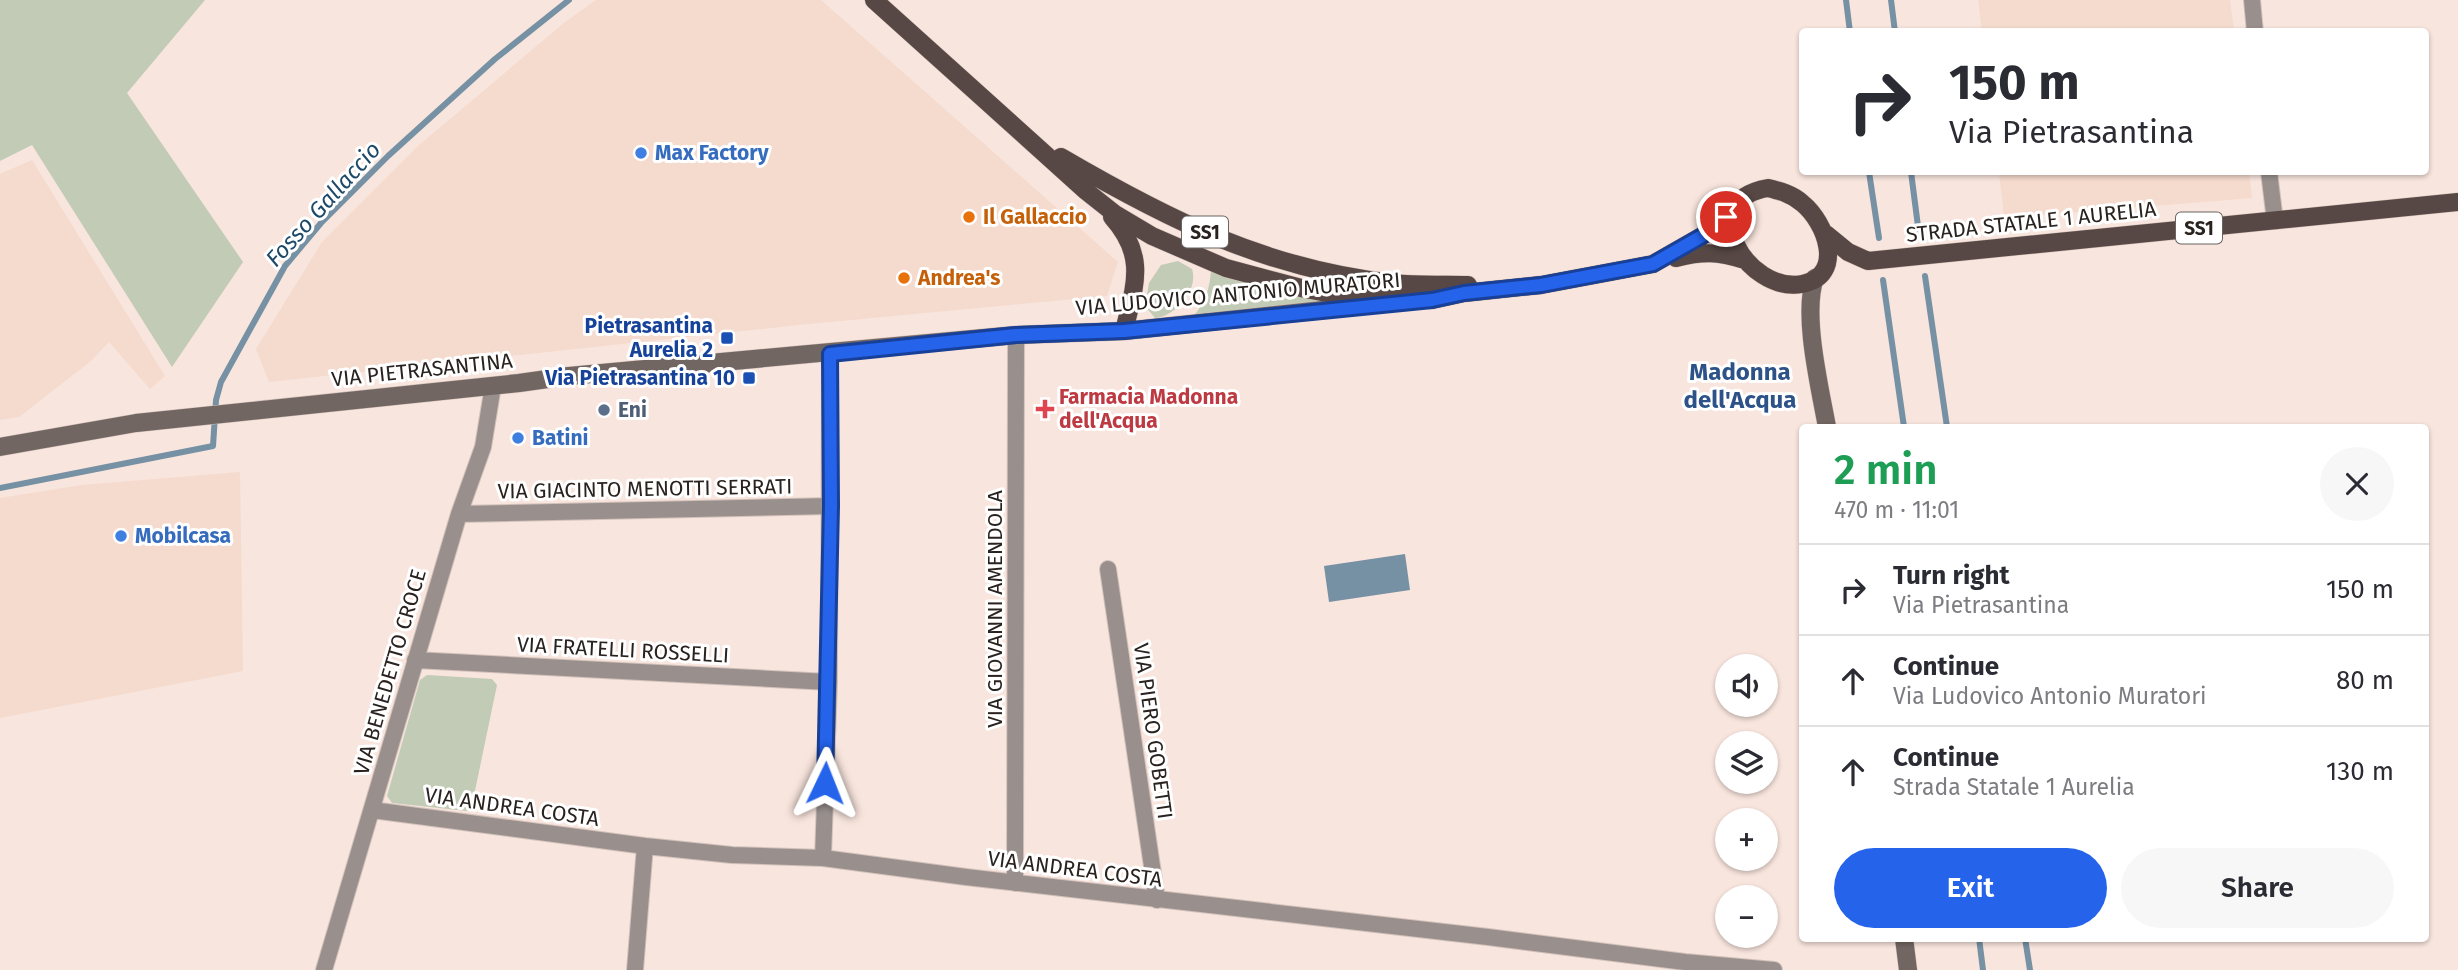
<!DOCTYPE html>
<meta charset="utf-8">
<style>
:root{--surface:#fff;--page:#f7f7f7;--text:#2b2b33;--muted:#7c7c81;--line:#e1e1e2;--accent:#2563eb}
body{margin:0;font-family:"Fira Sans",sans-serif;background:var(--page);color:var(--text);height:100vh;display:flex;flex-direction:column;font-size:26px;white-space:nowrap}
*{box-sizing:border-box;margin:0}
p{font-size:23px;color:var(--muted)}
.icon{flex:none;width:38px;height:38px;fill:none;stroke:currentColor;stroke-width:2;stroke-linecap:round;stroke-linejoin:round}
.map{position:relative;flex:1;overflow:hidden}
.drawer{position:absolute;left:1799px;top:424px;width:630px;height:518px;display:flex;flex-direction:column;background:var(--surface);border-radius:7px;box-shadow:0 2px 5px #0004}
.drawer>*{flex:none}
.top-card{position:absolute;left:1799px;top:28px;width:630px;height:147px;border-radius:7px;box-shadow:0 2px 5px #0004;background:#fff;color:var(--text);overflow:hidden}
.fabs{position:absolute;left:1715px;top:654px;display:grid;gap:14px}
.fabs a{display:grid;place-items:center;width:63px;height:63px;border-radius:50%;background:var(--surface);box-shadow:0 2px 5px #0004;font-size:35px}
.pin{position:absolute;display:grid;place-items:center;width:60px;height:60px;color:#fff;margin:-30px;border:4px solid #fff;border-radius:50%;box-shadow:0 2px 7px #0007}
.me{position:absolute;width:77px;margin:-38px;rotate:2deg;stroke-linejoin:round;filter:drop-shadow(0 0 5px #0008)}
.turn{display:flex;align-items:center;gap:24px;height:147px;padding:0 35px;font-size:32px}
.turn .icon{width:91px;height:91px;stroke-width:2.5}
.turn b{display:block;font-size:49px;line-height:60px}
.round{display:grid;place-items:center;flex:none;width:74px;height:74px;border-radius:37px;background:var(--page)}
.headline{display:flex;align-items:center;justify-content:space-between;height:119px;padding:0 35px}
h1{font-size:42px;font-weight:600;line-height:52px;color:#1e9e55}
.action{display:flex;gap:14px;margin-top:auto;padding:14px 35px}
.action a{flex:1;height:80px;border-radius:42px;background:var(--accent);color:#fff;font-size:28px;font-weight:600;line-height:80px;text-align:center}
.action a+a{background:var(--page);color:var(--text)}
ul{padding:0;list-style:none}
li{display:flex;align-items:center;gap:21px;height:91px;padding:0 35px;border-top:2px solid var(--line)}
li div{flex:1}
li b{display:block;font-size:26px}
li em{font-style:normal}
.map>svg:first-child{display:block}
.built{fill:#f5dace}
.green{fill:#c2cbb5}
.water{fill:#7690a4}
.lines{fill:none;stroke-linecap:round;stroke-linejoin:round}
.stream{stroke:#7690a4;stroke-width:6}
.street-casing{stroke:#d3c2bb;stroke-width:18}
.secondary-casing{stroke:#d3c2bb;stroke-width:19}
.primary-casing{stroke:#d3c2bb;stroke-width:19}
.street{stroke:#99908e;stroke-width:16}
.secondary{stroke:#726663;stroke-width:18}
.primary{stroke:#574845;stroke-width:18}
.route-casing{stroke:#184099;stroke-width:18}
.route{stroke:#2563eb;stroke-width:12}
.shop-dot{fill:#3f7fe0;stroke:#fff;stroke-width:2.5}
.food-dot{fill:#e8710a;stroke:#fff;stroke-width:2.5}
.transit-dot{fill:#1a4fb4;stroke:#fff;stroke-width:2.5}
.health-dot{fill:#e0444e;stroke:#fff;stroke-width:2.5}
.service-dot{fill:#5c6f8a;stroke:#fff;stroke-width:2.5}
.labels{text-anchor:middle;stroke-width:6;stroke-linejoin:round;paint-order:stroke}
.shield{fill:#fff;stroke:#696462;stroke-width:2}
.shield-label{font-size:19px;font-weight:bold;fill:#29221f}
.shop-label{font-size:21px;font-weight:bold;fill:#366cbe;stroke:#fff;text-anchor:start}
.food-label{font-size:21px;font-weight:bold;fill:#c56008;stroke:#fff;text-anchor:start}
.street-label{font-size:21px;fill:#29221f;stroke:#fff}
.transit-label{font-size:21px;font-weight:bold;fill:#164399;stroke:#fff;text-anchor:end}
.health-label{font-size:21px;font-weight:bold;fill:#be3a42;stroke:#fff;text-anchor:start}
.service-label{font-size:21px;font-weight:bold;fill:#4e5e75;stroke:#fff;text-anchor:start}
.water-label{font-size:23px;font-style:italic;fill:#1d4969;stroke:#fff}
.quarter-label{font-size:24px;font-weight:bold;fill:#2d5288;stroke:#fff}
</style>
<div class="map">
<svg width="2458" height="970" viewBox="0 0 2458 970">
<rect width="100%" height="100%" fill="#f8e5dd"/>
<path class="built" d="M596 0H821L1118 262 1107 296 798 325 269 382 256 349 322 242 418 146 565 22Z
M1978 0H2230L2234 31H1982Z
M32 160 165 376 150 389 109 342 91 361 19 417 0 420V174Z
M1999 172H2249L2252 198 2004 218Z
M240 472 243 671 0 718V498L82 485Z"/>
<path class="green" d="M0 0H205L127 93 243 262 172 367 32 145 0 161Z
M1178 261 1192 269C1199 290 1175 317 1155 318L1145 306 1149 283 1161 265Z
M1211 270 1261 286 1318 301 1319 304 1193 317C1205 302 1210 289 1211 270Z
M427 675 492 679 497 685 472 805 467 811 392 803 387 796 420 680Z"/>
<path class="water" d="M1405 554 1410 590 1329 602 1324 566Z"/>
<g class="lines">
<path class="stream" d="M1846 0 1850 32
M1891 0 1895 32
M1869 172 1879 238
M1911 172 1919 234
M1925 276 1947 427
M1883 280 1904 427
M0 488 213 446 216 400 221 382 285 266 321 223 388 156 495 59 569 0
M1979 938 1983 970
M2025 938 2030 970"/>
<g class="street-casing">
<path id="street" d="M2252 0 2255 32
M2269 172 2275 221
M459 514 831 506
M1108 569 1157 900
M415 660 829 682
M372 810 645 846 732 855 823 858 966 877 1488 937 1685 962 1774 970
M823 858 829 682 830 353
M1015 883 1016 335
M324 970 459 514 483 447 493 386
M635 970 645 846"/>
</g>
<g class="secondary-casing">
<path id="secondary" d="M1815 278C1802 314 1820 388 1827 427
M0 447 136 423 519 383 569 376 1016 335 1124 331 1388 303
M1904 938 1908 970"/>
</g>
<g class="primary-casing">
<path id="primary" d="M874 0 1086 191 1115 214 1152 236 1226 268 1305 289 1332 294 1432 300 1464 293 1541 285 1653 264 1709 232 1719 225 1737 203
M1061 157C1169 220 1266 269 1393 283 1418 286 1444 284 1468 285
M1768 188C1780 191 1792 194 1802 203 1826 222 1846 276 1802 284 1747 294 1692 201 1768 188Z
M1112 217C1147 256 1135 285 1124 331
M1826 234 1848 252 1868 261 2458 202
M1676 258C1704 251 1718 252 1745 260"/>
</g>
<use href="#street" class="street"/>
<use href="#secondary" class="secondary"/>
<use href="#primary" class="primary"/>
</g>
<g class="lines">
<g class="route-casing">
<path id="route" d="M825 783 831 506 830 354 1016 335 1124 331 1432 300 1464 293 1541 285 1653 264 1709 232 1726 217"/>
</g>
<use href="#route" class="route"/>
</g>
<g class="shop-dot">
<circle cx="641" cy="153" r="7"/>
<circle cx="518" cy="438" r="7"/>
<circle cx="121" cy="536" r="7"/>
</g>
<g class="food-dot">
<circle cx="969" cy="217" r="7"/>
<circle cx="904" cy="278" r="7"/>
</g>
<g class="transit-dot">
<rect x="720" y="331" width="14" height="14" rx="3.5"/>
<rect x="742" y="371" width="14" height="14" rx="3.5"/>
</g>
<path class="health-dot" d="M1041.5 398.5h7v7h7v7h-7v7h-7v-7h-7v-7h7z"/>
<circle class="service-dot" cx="604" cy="410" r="7"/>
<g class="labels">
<g class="shield">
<rect x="2176" y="212.5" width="46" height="31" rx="5"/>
<rect x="1182" y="216.5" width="46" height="31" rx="5"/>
</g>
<g class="shield-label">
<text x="2199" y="235">SS1</text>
<text x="1205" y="239">SS1</text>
</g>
<g class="shop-label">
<text x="655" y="160">Max Factory</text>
<text x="532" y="445">Batini</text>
<text x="135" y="543">Mobilcasa</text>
</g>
<g class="food-label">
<text x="983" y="224">Il Gallaccio</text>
<text x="918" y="285">Andrea's</text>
</g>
<g class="street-label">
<text transform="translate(2031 222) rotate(-6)" y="7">STRADA STATALE 1 AURELIA</text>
<text transform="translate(1238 294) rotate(-5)" y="7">VIA LUDOVICO ANTONIO MURATORI</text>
<text transform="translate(422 370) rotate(-6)" y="7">VIA PIETRASANTINA</text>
<text transform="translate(645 489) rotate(-1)" y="7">VIA GIACINTO MENOTTI SERRATI</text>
<text transform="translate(995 609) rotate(-90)" y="7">VIA GIOVANNI AMENDOLA</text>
<text transform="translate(623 650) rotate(3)" y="7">VIA FRATELLI ROSSELLI</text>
<text transform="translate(390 672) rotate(-74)" y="7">VIA BENEDETTO CROCE</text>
<text transform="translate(1153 731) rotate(82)" y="7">VIA PIERO GOBETTI</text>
<text transform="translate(512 807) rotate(8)" y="7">VIA ANDREA COSTA</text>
<text transform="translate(1075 869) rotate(7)" y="7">VIA ANDREA COSTA</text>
</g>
<g class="transit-label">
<text x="713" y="333">Pietrasantina<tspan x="713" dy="24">Aurelia 2</tspan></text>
<text x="735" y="385">Via Pietrasantina 10</text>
</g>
<g class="health-label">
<text x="1059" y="404">Farmacia Madonna<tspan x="1059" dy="24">dell'Acqua</tspan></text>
</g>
<g class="service-label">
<text x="618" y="417">Eni</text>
</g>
<g class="water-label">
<text transform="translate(323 204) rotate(-48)" y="8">Fosso Gallaccio</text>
</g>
<g class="quarter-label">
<text x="1740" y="380">Madonna<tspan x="1740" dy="28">dell'Acqua</tspan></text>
</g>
</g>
</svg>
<div class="fabs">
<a><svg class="icon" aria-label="sound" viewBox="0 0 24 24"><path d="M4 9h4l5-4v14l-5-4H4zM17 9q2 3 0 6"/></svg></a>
<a><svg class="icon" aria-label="layers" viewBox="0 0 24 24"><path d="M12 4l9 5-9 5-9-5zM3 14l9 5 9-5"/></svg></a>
<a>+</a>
<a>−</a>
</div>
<div class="pin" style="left:1726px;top:217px;background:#d93025"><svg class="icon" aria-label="arrive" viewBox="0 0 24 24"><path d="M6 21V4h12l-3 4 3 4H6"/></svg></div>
<svg class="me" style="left:825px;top:783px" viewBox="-20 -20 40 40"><path d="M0-17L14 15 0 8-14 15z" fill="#2563eb" stroke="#fff" stroke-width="4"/></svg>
<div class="top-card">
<div class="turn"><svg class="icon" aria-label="right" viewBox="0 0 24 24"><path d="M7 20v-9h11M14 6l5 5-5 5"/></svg><div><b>150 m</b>Via Pietrasantina</div></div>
</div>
<section class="drawer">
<div class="headline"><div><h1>2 min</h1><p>470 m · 11:01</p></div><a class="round"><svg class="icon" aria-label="close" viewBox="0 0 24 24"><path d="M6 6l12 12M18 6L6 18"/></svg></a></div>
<ul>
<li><svg class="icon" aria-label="right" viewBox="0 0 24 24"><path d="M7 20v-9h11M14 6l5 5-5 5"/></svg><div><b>Turn right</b><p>Via Pietrasantina</p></div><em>150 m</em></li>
<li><svg class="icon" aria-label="ahead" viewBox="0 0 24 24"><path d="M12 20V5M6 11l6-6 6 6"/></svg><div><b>Continue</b><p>Via Ludovico Antonio Muratori</p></div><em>80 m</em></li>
<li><svg class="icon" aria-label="ahead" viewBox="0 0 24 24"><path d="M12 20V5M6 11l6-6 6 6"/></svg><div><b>Continue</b><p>Strada Statale 1 Aurelia</p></div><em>130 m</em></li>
</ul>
<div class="action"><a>Exit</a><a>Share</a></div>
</section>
</div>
